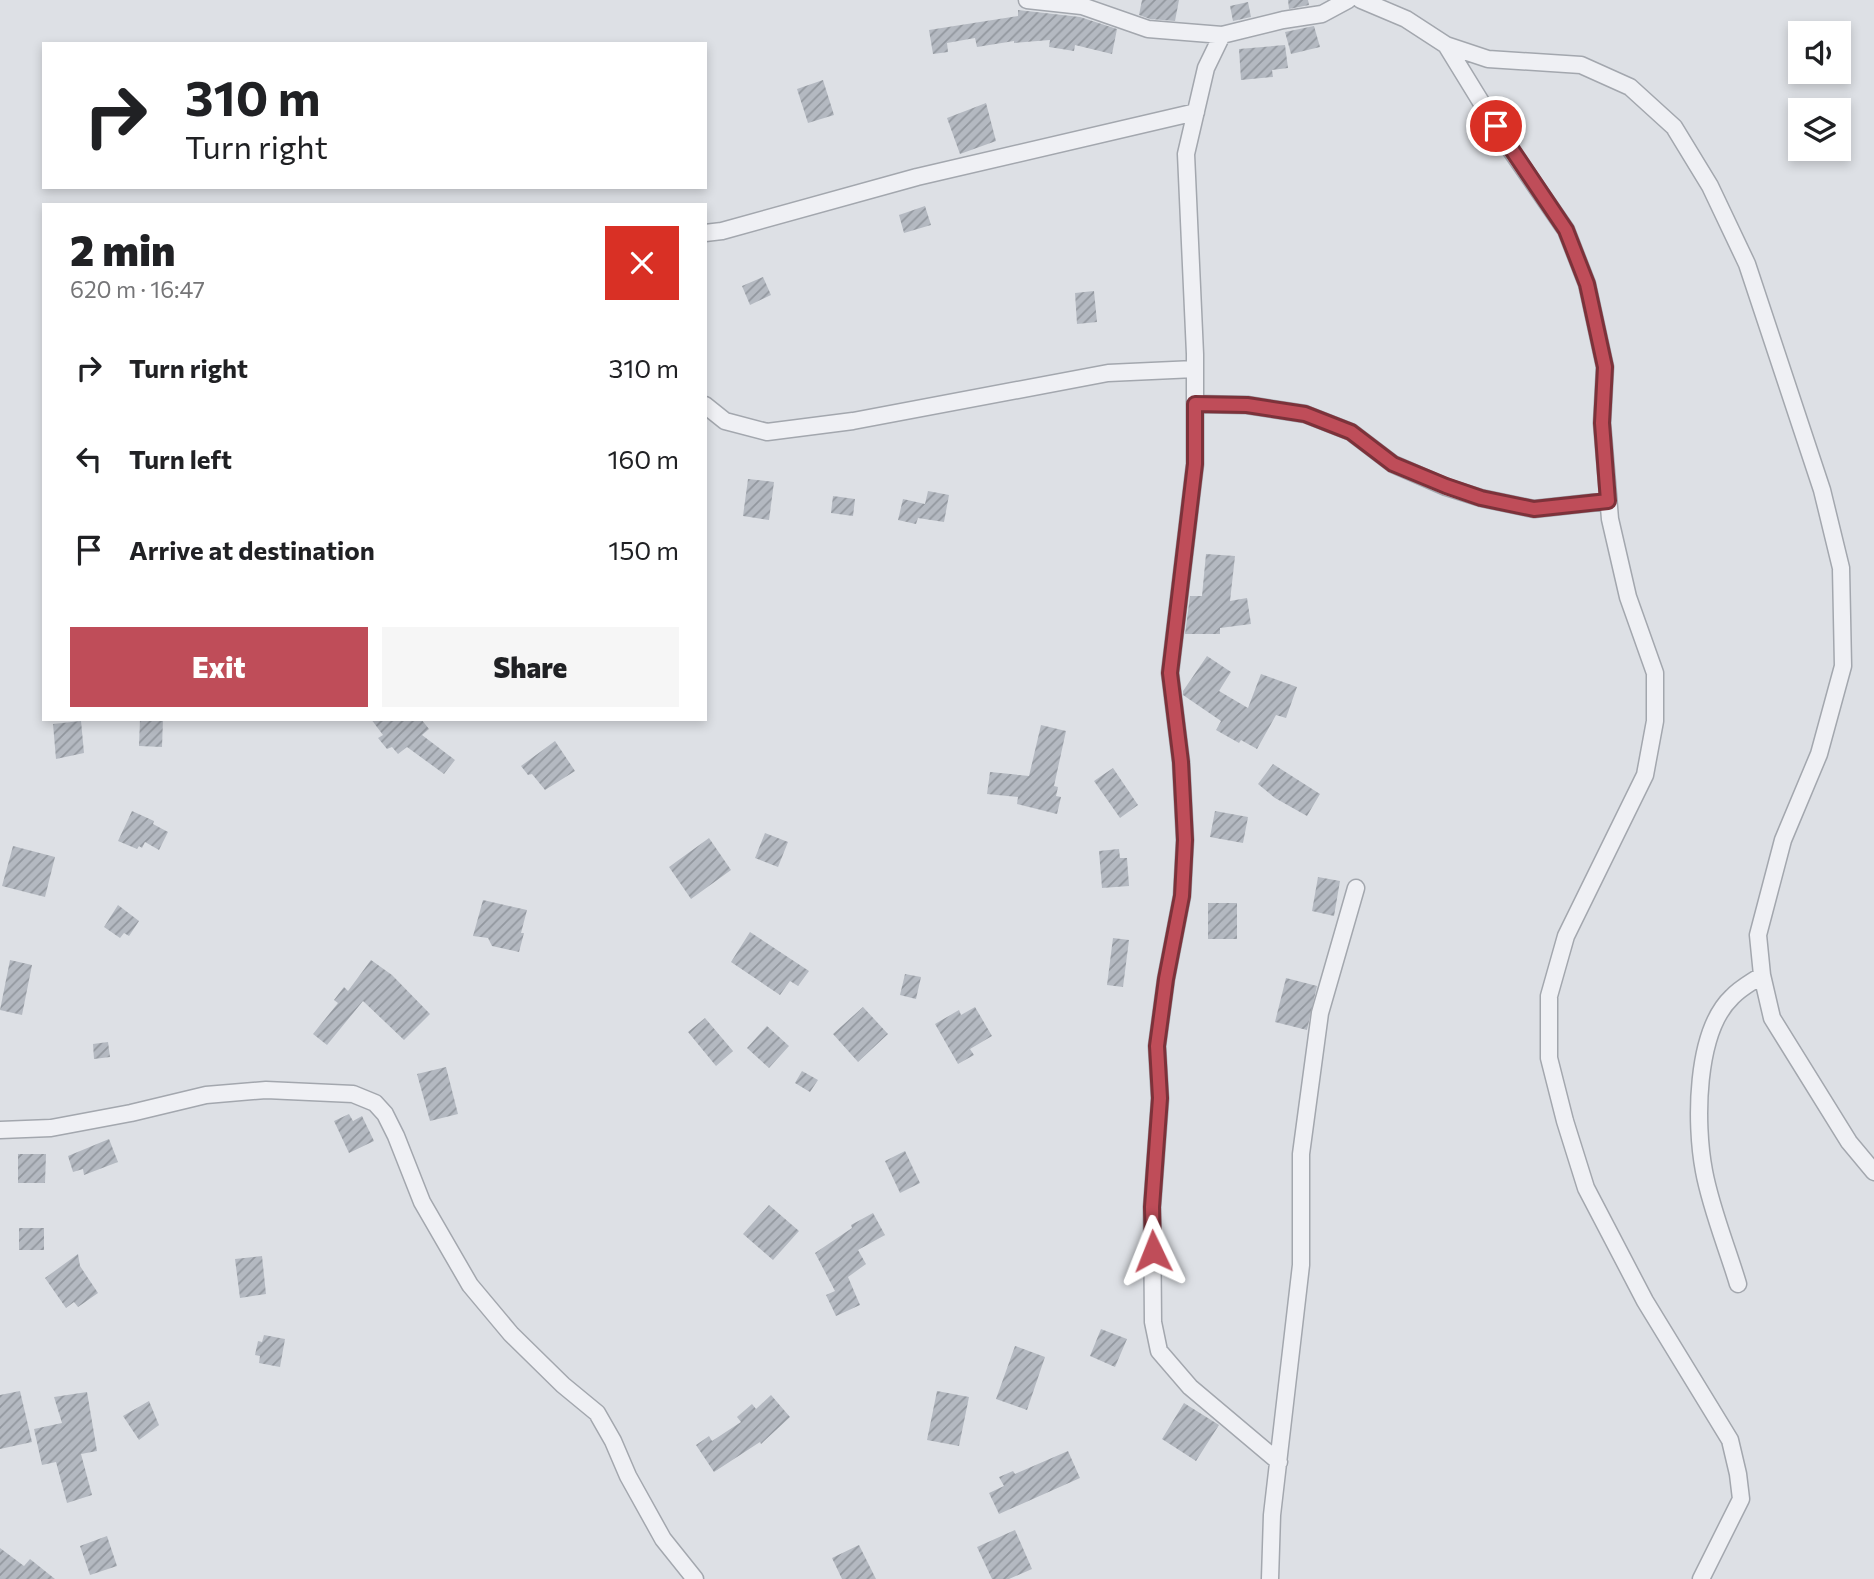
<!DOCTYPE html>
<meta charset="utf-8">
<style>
:root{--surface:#fff;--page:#f6f6f6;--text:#202124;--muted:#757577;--accent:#bf4d59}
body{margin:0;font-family:Commissioner,sans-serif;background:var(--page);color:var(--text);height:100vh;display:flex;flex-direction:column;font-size:26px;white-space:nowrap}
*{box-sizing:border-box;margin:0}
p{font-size:23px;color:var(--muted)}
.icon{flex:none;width:38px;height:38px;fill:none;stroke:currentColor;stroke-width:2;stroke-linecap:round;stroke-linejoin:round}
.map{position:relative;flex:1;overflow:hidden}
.panel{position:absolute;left:42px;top:203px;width:665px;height:518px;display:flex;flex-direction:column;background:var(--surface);border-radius:0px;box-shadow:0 4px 10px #0003}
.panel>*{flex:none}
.guide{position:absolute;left:42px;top:42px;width:665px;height:147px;border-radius:0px;box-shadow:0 4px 10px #0003;background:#fff;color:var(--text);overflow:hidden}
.tools{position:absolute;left:1788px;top:21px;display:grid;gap:14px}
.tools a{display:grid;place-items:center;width:63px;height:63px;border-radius:0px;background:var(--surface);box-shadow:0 4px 10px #0003;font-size:35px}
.pin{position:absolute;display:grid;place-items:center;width:60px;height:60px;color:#fff;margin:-30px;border:4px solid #fff;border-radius:50%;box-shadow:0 2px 7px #0007}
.me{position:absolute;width:77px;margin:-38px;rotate:358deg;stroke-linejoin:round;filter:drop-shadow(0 0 5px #0008)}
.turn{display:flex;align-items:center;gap:24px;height:147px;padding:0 28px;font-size:32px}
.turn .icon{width:91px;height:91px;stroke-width:2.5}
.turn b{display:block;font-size:49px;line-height:60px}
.round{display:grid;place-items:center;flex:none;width:74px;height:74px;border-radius:0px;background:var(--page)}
.summary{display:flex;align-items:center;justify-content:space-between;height:119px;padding:0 28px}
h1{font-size:42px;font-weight:800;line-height:52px}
.action{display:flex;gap:14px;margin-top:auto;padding:14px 28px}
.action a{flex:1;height:80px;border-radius:0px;background:var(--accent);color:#fff;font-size:28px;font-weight:800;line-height:80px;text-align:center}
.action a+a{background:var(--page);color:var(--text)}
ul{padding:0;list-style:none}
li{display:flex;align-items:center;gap:21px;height:91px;padding:0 28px}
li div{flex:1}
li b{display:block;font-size:26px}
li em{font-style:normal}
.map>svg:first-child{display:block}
.building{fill:url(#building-hatch)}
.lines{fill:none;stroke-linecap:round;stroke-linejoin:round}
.street-casing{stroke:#a3a7ae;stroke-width:19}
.street{stroke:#eff0f4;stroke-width:16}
.route-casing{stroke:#7c323a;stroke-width:18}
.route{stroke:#bf4d59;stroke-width:12}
</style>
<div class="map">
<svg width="1874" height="1579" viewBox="0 0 1874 1579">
<defs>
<pattern id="building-hatch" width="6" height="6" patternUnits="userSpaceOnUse" patternTransform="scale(1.75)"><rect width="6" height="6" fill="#b4b9c1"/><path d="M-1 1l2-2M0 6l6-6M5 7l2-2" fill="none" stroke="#92979e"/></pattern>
</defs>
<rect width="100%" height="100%" fill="#dde0e5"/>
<path class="building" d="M1142 0H1179L1175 21 1150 19 1139 15Z
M1288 0H1308L1309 5 1289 9Z
M1248 2 1251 17 1233 21 1230 6Z
M1018 10 1080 17 1117 29 1112 54 1075 45 1074 51 1049 47 1050 40 1014 43V41L977 47 975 38 947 43 948 52 933 54 929 30 1018 16Z
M1314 26 1320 47 1291 54 1285 32Z
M1285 45 1288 68 1272 70 1273 77 1241 80 1239 49Z
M823 80 834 115 808 123 797 89Z
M986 103 996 141 960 154 947 118Z
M925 206 931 225 904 233 899 215Z
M763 277 771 295 750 305 742 286Z
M1094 291 1097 322 1077 324 1075 293Z
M748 479 774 482 769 520 743 516Z
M928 491 949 495 944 522 918 518 916 524 898 520 903 499 925 504Z
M833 496 855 499 853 516 831 513Z
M1206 554 1235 556 1230 601 1247 598 1251 624 1220 628V634H1185L1190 596H1202Z
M1207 656 1231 672 1219 691 1248 708 1261 674 1297 687 1286 718 1276 715 1257 749 1241 740 1239 743 1216 730 1221 721 1183 695V691Z
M140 719H163L162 747 139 746Z
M371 719H421L429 729 422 735 455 760 444 774 407 747 398 754 392 747 387 749 378 738 383 735Z
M81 721 84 753 56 759 53 724Z
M1041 725 1066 731 1054 786 1058 787 1056 796 1061 797 1057 814 1017 804 1018 797 987 794 990 772 1029 776Z
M555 741 575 771 545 790 532 774 528 775 521 766Z
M1273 764 1320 794 1307 816 1275 798 1258 784Z
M1113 768 1138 805 1120 818 1094 781Z
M132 811 154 821 153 824 168 832 159 850 145 842 142 848 139 846 137 849 118 841Z
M1215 811 1248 817 1243 843 1210 837Z
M765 833 788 842 778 867 755 858Z
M709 838 731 870 691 899 669 867Z
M13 846 55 857 45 897 2 886Z
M1119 849 1120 858H1127L1129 886 1102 888 1099 851Z
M1318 877 1340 881 1334 916 1312 911Z
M483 900 527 910 521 933H524L519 952 492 946 488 938 473 936Z
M1208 903H1237V939H1208Z
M118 905 139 921 129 936 124 933 120 938 104 927Z
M750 932 809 971 798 986 790 981 780 995 731 962Z
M1113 938 1129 940 1123 987 1107 985Z
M10 960 32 965 22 1015 0 1010Z
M371 960 392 975 430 1014 404 1040 363 1001 327 1045 313 1034 338 1003 334 1000 344 987 348 991Z
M905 974 921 977 916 999 900 995Z
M1286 978 1317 986 1307 1030 1275 1022Z
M863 1007 888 1034 858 1062 833 1034Z
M975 1007 992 1036 970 1049 974 1055 958 1064 935 1024 959 1010 961 1015Z
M705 1018 733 1051 716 1066 688 1032Z
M767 1026 789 1046 769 1068 747 1048Z
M108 1042 110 1057 94 1059 93 1044Z
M446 1067 458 1114 430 1121 417 1074Z
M802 1071 818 1080 810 1092 795 1083Z
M349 1114 353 1121 362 1116 374 1141 349 1153 334 1121Z
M109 1139 118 1162 84 1175 83 1169 73 1172 68 1156Z
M905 1151 920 1183 900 1193 885 1161Z
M18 1154H46L45 1183H18Z
M769 1205 799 1231 773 1260 743 1234Z
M873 1213 885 1235 858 1250 866 1264 848 1277 860 1305 836 1316 826 1295 835 1291 815 1253 852 1228 851 1225Z
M19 1228H44V1250H19Z
M78 1254 80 1266 98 1293 78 1307 74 1302 66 1308 45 1278Z
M262 1256 266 1294 240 1298 235 1259Z
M1101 1329 1127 1339 1115 1367 1090 1356Z
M264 1335 285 1339 280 1367 259 1363 260 1356 255 1355 258 1341 262 1342Z
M1015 1346 1045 1357 1027 1410 996 1399Z
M20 1391 32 1442 0 1449V1395Z
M937 1391 969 1397 959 1446 927 1440Z
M87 1392 97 1451 81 1454 92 1495 67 1503 56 1462 42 1465 34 1429 62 1423 54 1397Z
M771 1395 790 1417 761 1444 760 1442 714 1472 696 1445 709 1436 712 1441 741 1422 737 1417 752 1404 756 1409Z
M149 1401 159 1425 139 1440 123 1416Z
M1184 1403 1219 1425 1196 1461 1162 1439Z
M1068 1451 1080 1478 999 1514 989 1493 1004 1486 999 1477 1013 1471 1015 1474Z
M1015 1530 1032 1569 1009 1579H992L977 1547Z
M107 1536 117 1566 90 1575 80 1546Z
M859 1545 876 1579H842L832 1558Z
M0 1548 24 1566 30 1559 55 1579H0Z"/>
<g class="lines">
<g class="street-casing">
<path id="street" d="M1027 0 1082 6 1148 29 1222 35
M1361 0 1406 19 1446 45 1488 59 1581 65 1630 87 1674 127 1710 186 1747 264 1822 490 1841 568 1843 666 1819 754 1783 840 1758 935 1762 975 1772 1018 1849 1142 1874 1172
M1446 45 1508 146 1566 230 1587 284 1605 367 1602 423 1610 519 1628 597 1655 673V721L1645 775 1566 936 1549 996V1058L1565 1121 1586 1188 1645 1301 1730 1440 1738 1474 1741 1499 1701 1579
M705 233 722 231 917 177 1196 112
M1195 404 1247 405 1305 414 1351 432 1393 464 1446 487 1481 498 1534 509 1608 501
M705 405 725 421 767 432 853 421 1108 373 1195 369
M0 1130 51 1128 131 1113 206 1095 266 1090 353 1094 375 1103 385 1114 396 1136 422 1202 470 1285 511 1334 563 1385 597 1413 613 1441 628 1476 663 1539 695 1579
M1738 1284C1727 1247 1711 1209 1704 1171 1695 1124 1695 1032 1732 997 1740 988 1752 982 1762 975
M1279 1462 1190 1387 1159 1351 1153 1322 1152 1207 1160 1099 1157 1046 1166 979 1182 896 1185 840 1181 762 1170 673 1195 464V354L1186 154 1206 68 1222 35 1283 20 1322 14 1348 0
M1270 1579 1272 1515 1301 1265V1154L1320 1013 1356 888"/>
</g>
<use href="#street" class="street"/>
</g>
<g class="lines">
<g class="route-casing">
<path id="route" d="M1153 1251 1152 1207 1160 1098 1157 1046 1166 979 1182 896 1185 840 1181 762 1170 673 1195 464V404L1247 405 1305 414 1351 432 1393 464 1446 486 1481 498 1534 509 1608 501 1602 423 1605 367 1587 284 1566 230 1496 126"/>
</g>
<use href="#route" class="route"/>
</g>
</svg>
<div class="tools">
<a><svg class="icon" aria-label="sound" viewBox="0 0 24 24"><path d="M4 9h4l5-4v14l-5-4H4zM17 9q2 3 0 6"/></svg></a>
<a><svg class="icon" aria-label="layers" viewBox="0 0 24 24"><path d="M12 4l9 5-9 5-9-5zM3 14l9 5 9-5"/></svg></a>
</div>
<div class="pin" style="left:1496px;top:126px;background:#d93025"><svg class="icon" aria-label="arrive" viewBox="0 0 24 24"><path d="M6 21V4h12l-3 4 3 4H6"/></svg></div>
<svg class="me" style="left:1153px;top:1251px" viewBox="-20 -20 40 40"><path d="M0-17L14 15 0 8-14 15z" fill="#bf4d59" stroke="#fff" stroke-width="4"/></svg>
<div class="guide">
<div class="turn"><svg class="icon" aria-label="right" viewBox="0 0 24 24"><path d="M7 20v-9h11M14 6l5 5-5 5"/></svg><div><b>310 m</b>Turn right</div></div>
</div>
<section class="panel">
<div class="summary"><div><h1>2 min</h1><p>620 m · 16:47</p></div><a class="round" style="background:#d93025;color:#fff"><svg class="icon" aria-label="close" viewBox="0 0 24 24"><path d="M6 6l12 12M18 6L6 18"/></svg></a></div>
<ul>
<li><svg class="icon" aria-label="right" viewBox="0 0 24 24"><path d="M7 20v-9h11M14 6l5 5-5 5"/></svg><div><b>Turn right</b></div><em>310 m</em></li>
<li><svg class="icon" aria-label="left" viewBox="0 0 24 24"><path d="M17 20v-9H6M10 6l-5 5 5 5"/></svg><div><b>Turn left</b></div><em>160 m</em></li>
<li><svg class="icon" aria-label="arrive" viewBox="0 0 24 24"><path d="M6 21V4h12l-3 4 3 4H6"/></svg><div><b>Arrive at destination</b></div><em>150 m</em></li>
</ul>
<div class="action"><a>Exit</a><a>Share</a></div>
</section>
</div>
